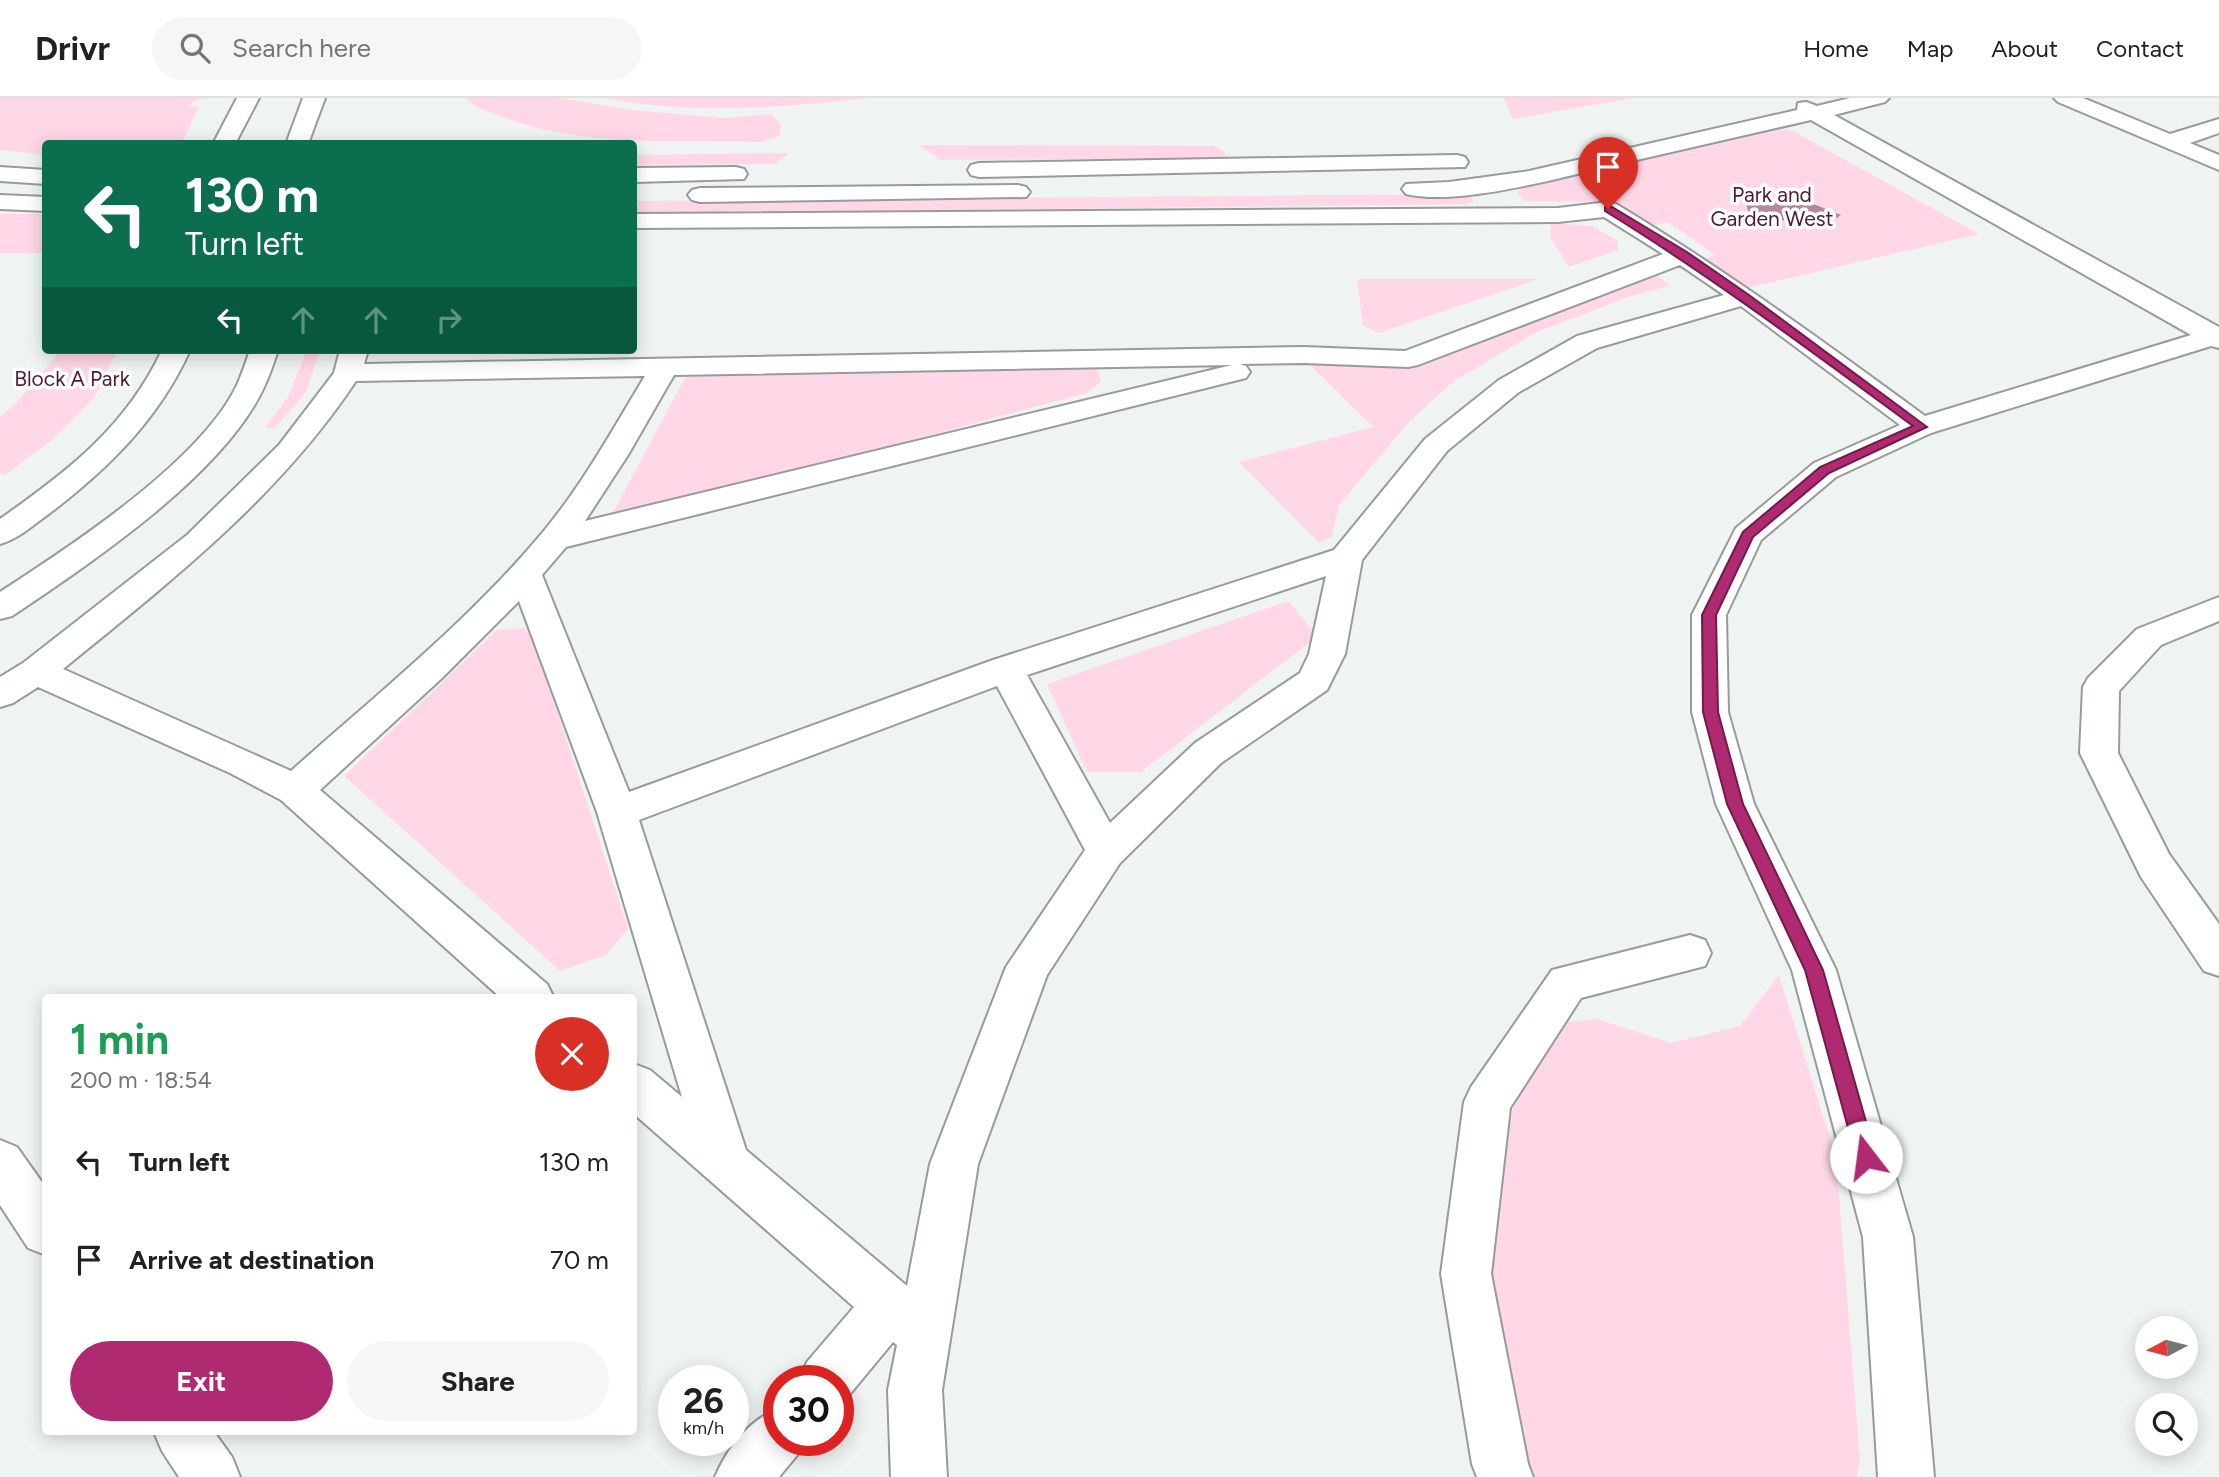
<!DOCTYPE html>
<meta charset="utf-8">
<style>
:root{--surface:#fff;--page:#f6f6f6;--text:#202124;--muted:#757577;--line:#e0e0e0;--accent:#af2a70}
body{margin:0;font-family:Figtree,sans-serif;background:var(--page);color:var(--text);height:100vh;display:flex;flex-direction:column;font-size:26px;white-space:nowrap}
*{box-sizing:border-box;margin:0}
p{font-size:23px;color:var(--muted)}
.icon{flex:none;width:38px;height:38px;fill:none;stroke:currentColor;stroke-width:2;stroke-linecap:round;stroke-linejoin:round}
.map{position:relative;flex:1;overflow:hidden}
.drawer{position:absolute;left:42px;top:896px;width:595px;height:441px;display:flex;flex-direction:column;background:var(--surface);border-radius:7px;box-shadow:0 4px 18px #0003}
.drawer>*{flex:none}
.banner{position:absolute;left:42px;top:42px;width:595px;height:214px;border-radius:7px;box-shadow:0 4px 18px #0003;background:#0b6e4f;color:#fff;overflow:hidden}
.needle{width:46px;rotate:263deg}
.buttons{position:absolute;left:2135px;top:1218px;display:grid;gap:14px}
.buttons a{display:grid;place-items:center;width:63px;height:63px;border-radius:50%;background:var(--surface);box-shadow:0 4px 18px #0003;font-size:35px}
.speed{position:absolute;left:658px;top:1267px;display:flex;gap:14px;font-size:35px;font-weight:700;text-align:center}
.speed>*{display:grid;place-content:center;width:91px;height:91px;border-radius:50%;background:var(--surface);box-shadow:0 4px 18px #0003;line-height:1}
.speed small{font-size:18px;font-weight:400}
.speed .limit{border:10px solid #d22;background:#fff;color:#111}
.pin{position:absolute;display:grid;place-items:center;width:60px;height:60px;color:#fff;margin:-72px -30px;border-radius:50% 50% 50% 0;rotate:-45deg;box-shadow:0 0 7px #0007}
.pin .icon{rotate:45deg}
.me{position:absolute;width:77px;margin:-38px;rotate:345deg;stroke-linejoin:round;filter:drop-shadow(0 0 5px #0008)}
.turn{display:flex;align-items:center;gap:24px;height:147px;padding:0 28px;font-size:32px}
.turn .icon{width:91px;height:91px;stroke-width:2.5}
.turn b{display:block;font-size:49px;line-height:60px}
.lanes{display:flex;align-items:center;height:66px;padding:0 28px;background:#0003;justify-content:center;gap:35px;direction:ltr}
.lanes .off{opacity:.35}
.round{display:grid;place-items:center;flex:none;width:74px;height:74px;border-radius:37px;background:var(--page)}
.overview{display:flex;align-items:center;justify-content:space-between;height:119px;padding:0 28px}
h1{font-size:42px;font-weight:700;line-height:52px;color:#1e9e55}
.button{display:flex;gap:14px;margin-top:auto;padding:14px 28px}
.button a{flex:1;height:80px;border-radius:42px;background:var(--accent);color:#fff;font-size:28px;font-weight:700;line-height:80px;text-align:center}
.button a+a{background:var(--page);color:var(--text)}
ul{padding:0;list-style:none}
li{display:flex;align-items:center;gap:21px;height:98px;padding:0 28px}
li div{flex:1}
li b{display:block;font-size:26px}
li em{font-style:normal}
header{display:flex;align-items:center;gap:42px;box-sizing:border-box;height:98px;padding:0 35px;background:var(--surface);border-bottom:2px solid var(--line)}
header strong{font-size:33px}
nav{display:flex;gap:38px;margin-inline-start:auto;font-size:24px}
.search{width:490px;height:63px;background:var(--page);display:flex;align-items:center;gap:18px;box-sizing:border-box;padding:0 24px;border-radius:38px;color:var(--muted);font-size:26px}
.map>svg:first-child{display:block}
.green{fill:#ffd7e6}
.water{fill:#b58899}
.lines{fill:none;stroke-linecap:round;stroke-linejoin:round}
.minor-casing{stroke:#979b9a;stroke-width:4}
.tertiary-casing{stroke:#979b9a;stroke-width:4}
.minor{fill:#fff;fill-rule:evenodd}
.tertiary{fill:#fff;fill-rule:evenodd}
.route{fill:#af2a70;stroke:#721b49;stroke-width:2}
.labels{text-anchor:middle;stroke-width:7;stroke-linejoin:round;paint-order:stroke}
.far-park-label{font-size:21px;fill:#511934;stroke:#fff}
</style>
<header>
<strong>Drivr</strong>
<div class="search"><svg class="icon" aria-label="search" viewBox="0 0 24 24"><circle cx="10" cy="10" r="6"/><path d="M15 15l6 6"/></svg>Search here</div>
<nav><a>Home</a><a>Map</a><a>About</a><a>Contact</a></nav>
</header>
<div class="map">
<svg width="2219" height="1379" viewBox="0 0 2219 1379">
<rect width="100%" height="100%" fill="#eff4f2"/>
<path class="green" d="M0 0H206L194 3 188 9H198L182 45 46 46 45 57 0 52Z
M466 0H561L632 12 725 20 772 16 781 27 780 38 761 44C673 42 577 50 494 16 483 12 474 9 466 0Z
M603 0H868C779 10 692 17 603 0Z
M1504 0H1627V1L1513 21Z
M1785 31 1793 33 1979 136 1742 191 1698 165 1715 157 1668 124 1651 128 1608 104 1525 103 1517 95 1520 90Z
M919 47 1214 48 1222 52 1228 60 941 62Z
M789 55 776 66 634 67V57Z
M1460 96H1466L1474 103 1467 106 634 116V103Z
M0 116H45V155H0Z
M1551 125 1592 128 1618 143V152L1569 169 1550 139Z
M1654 176 1669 186V188L1631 198 1537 234 1454 283 1408 325 1339 407 1332 439 1319 445 1239 364 1373 329 1308 265H1410Z
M1357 181H1539L1379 235 1363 228Z
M61 252H118L94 300 52 342 5 377 0 375V319L16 305Z
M307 252H320L306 294 275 330H265L288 299Z
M1083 268 1098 272 1101 284 1087 295 608 424 686 278Z
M1288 503 1318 538 1141 674H1087L1047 586Z
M525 530 535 545 628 831 606 857 560 873 344 678 497 532Z
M1779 877 1836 1059 1860 1363 1857 1379H1529L1486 1160 1513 1010 1558 925 1597 921 1671 945 1740 928Z"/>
<path class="water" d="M1783 102 1816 107 1841 117C1826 129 1819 119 1803 120 1780 120 1771 131 1748 113L1746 105Z"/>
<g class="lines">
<g class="minor-casing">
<path id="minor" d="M1850 0H1889L1885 4 1834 17 2219 229V250L2211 248 1931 335 1836 379 1761 442 1726 517 1728 614 1754 706 1836 872 1913 1139 1934 1379H1878L1863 1139 1792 872 1716 706 1692 614V517L1736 430 1814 365 1900 327 1741 208 1597 250 1519 294 1447 353 1362 462 1345 556 1327 592 1221 665 1120 765 1047 877 978 1066 942 1292 947 1379H891L888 1292 897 1247 893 1244 845 1302 838 1305V1283H799L807 1264 854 1209 634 1016V966L650 972 682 999 597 714 519 503 442 580 320 692 547 886 554 900H501L281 702 230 675 38 589 13 605 0 609V579L23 565 187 437 279 347 334 275 340 252H368L364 266 1304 249 1405 253 1663 156 1604 119 1558 124 634 130V116L1558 110 1608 104 1616 106C1724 171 1824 244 1925 318L2191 237 1811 22C1741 38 1672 54 1602 70 1552 82 1454 108 1406 96L1402 91 1406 86 1449 84 1529 73 1797 12 1798 5 1806 4 1817 8ZM1680 167 1724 197 1577 238 1499 282 1425 341 1334 452 993 562 629 694 542 477 566 449 1246 280 1250 274 1246 268 1240 266 1304 265 1408 269 1418 267ZM1232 267 585 423 628 357 674 277ZM645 278C613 331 583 386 543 434 469 523 377 596 291 673L63 571C171 483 278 400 356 283ZM1326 478 1309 556 1300 575 1195 645 1110 725 1027 577ZM997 588 1085 752 1006 869 930 1066 907 1188 746 1052 639 722Z
M2054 0H2083L2170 36 2219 21V35L2190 45 2219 57V72L2058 4Z
M1457 57 1465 59 1468 64 1465 69 979 79 971 77 968 72 971 67 979 65Z
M0 69 46 72V86L0 83Z
M736 69 744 71 747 76 744 81 634 84V70Z
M1018 87 1026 89 1030 94 1026 99 700 104 692 102 688 97 692 92 700 90Z
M0 97 46 99V113L0 111Z
M2219 499V523L2161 547 2119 593 2118 655 2169 756 2219 826V878L2204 873 2141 779 2080 655 2083 589 2088 580 2137 531Z
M1690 837 1705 842 1711 855 1705 868 1581 900 1510 1010 1491 1176 1528 1366 1533 1379H1477L1472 1366 1441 1176 1464 1004 1471 989 1552 872Z
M0 1042 17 1049 46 1090V1157L28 1150 0 1107Z
M779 1310V1342H804L798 1356 779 1379H715C727 1350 749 1322 779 1310Z
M154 1334H214L232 1359 240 1379H179L162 1353Z"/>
</g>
<g class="tertiary-casing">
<path id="tertiary" d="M237 0H259L235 46H213Z
M303 0H325L308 46H286Z
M162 252H190C159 321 109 370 50 415 34 426 19 441 0 446V421C68 373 126 329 162 252Z
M250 252H278C274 264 270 276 265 287 226 375 91 465 12 518L0 521V494C71 448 201 363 237 287 242 276 246 264 250 252Z"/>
</g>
<use href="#minor" class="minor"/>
<use href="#tertiary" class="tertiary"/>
</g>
<path class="route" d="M1605 109H1612L1687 154 1749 197 1927 329 1829 375 1753 439 1716 517 1718 614 1743 706 1823 872 1876 1059 1873 1066 1866 1069 1859 1066 1856 1059 1805 872 1727 706 1703 614 1702 517 1743 434 1820 369 1913 328C1812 254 1712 179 1605 113Z"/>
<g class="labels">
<g class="far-park-label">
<text x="1772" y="104">Park and<tspan x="1772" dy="24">Garden West</tspan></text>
<text x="72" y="288">Block A Park</text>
</g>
</g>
</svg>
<div class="buttons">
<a><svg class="needle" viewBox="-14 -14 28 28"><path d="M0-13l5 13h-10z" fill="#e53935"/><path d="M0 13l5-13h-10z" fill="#757577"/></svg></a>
<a><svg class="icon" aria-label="search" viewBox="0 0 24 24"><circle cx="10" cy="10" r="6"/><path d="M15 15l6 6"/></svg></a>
</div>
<div class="speed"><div>26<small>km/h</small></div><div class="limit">30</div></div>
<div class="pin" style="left:1608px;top:111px;background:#d93025"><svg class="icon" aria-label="arrive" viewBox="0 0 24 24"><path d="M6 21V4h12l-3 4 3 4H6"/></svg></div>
<svg class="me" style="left:1866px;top:1059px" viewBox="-20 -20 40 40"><circle r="19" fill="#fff"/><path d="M0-13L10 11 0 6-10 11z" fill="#af2a70"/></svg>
<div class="banner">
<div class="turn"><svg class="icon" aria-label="left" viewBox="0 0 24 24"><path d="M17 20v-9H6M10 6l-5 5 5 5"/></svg><div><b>130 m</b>Turn left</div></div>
<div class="lanes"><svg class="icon" aria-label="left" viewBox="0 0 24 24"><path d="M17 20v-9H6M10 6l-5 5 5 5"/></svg><svg class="icon off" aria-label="ahead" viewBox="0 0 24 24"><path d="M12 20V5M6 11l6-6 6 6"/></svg><svg class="icon off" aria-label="ahead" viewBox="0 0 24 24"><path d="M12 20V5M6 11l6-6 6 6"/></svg><svg class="icon off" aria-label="right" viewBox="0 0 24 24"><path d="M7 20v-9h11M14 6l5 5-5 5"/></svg></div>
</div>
<section class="drawer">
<div class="overview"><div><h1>1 min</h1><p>200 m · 18:54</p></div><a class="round" style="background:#d93025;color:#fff"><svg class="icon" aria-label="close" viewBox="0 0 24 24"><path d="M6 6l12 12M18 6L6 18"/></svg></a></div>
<ul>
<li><svg class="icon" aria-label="left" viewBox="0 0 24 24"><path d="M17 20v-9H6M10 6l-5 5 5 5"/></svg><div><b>Turn left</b></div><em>130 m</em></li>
<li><svg class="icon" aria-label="arrive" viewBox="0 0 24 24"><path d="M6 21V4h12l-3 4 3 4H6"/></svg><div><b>Arrive at destination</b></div><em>70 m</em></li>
</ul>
<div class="button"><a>Exit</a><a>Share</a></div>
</section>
</div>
